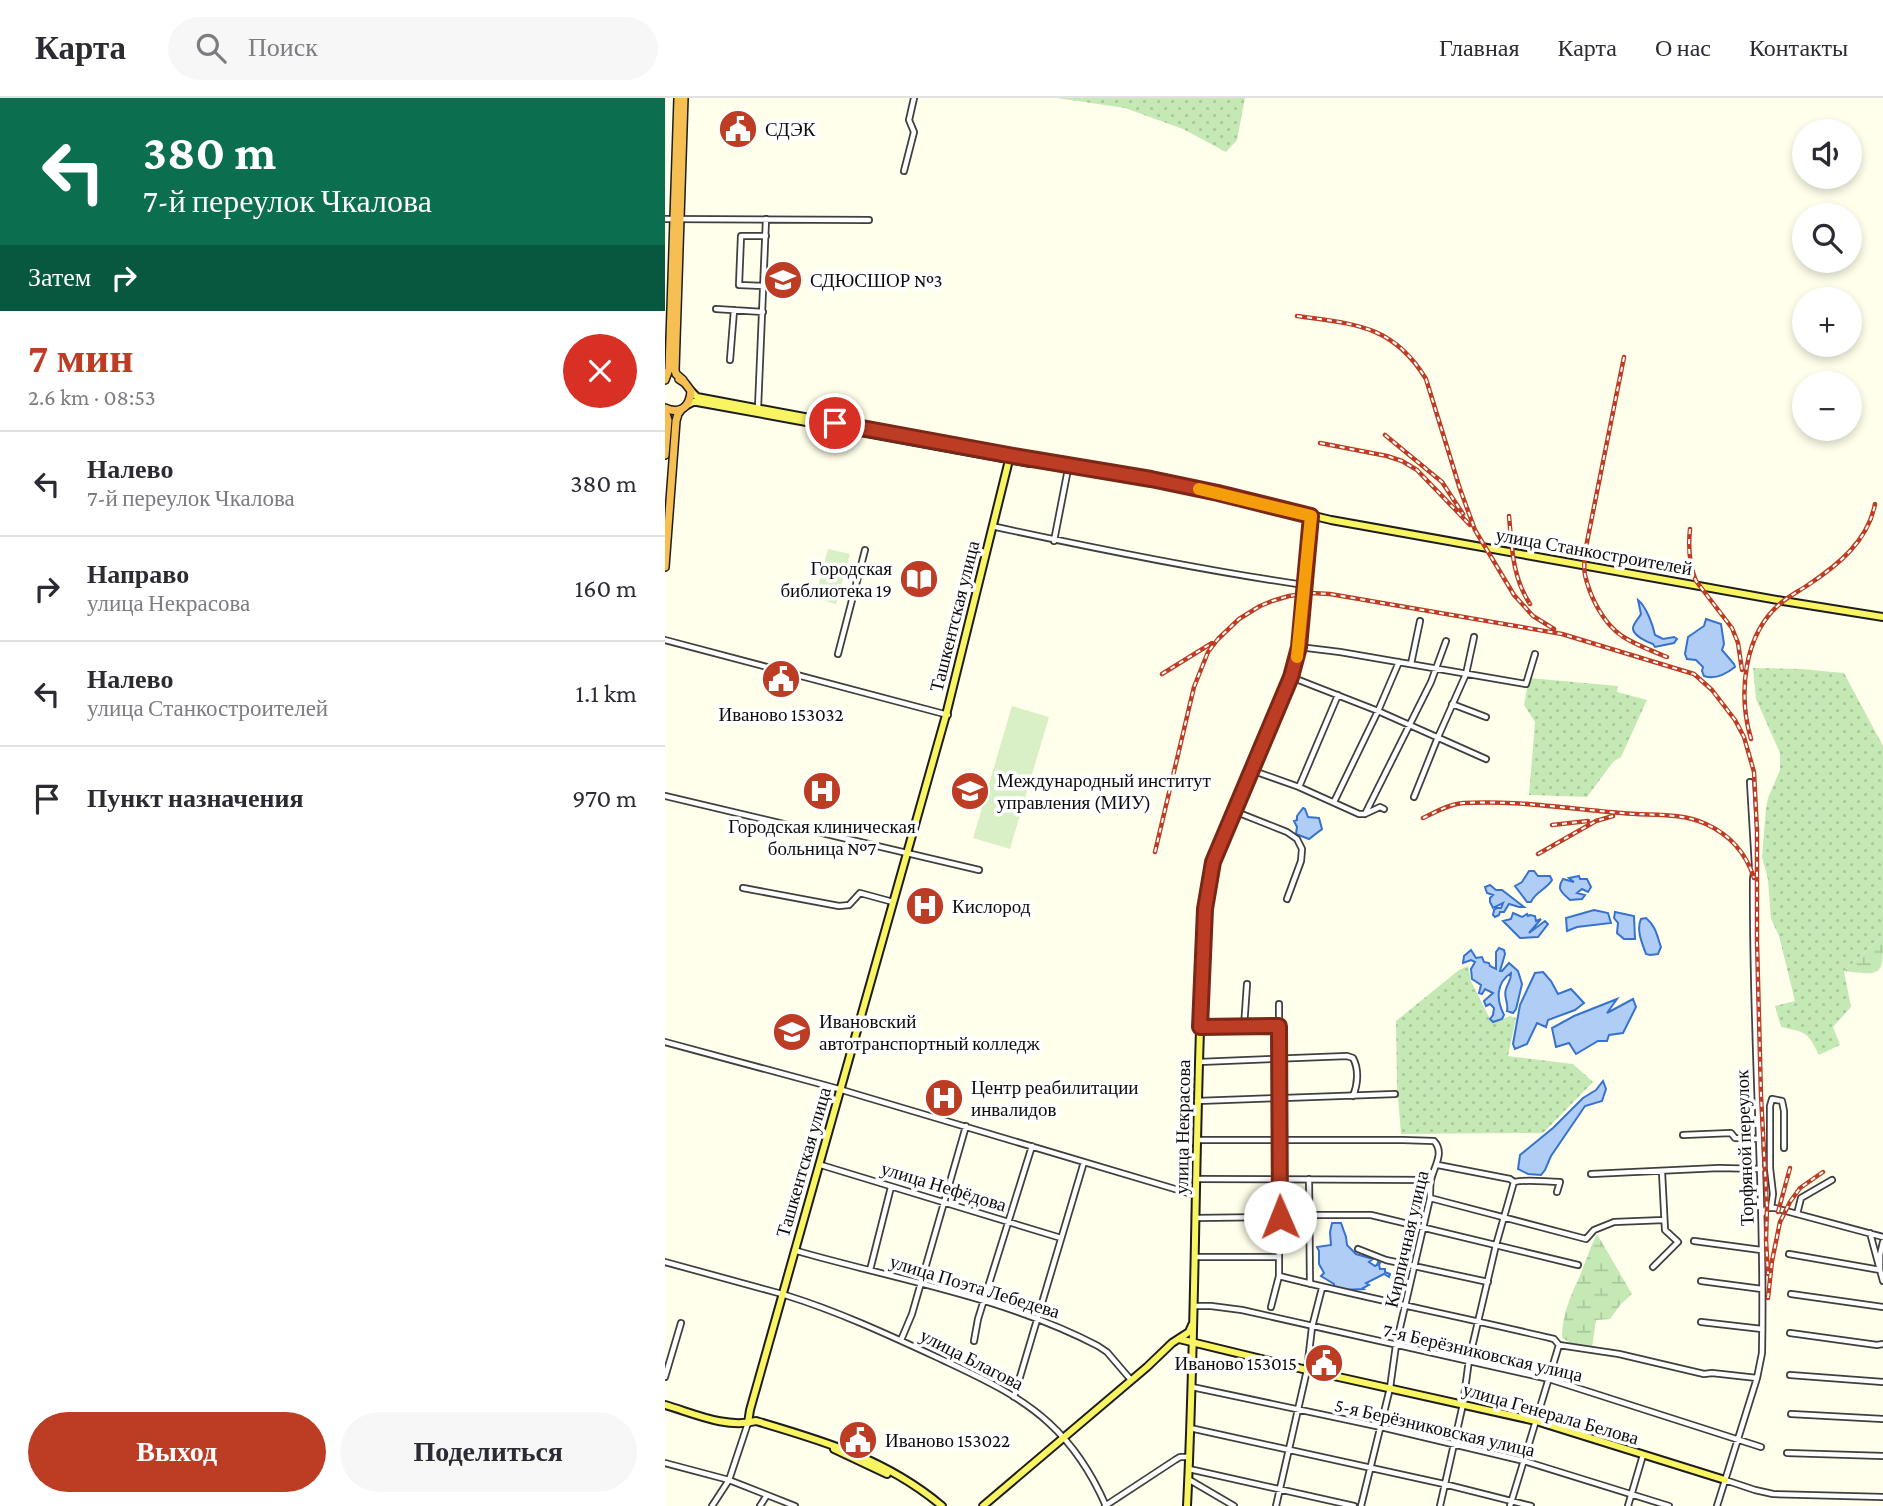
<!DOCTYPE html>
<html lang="ru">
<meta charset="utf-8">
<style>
:root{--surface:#fff;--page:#f7f7f7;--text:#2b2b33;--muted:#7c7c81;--line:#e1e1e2;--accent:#bd3c24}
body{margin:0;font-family:"Crimson Pro",serif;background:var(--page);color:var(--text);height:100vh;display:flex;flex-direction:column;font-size:26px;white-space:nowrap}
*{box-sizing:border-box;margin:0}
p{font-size:23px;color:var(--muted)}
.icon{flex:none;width:38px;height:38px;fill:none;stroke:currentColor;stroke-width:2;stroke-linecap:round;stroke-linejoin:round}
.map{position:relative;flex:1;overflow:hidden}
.sheet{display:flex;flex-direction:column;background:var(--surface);width:665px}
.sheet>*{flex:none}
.banner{background:#0b6e4f;color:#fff;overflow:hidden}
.buttons{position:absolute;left:1127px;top:21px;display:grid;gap:14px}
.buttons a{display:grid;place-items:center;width:70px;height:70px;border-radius:50%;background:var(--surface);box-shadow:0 4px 10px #0003;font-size:35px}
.pin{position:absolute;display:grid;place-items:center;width:60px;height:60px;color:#fff;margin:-30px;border:4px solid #fff;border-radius:50%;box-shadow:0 2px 7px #0007}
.me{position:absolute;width:77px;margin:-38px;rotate:359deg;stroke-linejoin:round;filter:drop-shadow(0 0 5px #0008)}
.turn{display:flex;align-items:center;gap:24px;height:147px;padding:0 28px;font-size:32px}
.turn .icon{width:91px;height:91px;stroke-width:2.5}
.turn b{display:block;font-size:49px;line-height:60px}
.then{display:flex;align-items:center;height:66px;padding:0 28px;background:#0003;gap:14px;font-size:26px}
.round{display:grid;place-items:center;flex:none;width:74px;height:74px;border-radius:37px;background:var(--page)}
.overview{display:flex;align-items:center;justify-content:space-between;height:119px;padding:0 28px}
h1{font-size:42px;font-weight:700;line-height:52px;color:var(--accent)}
.primary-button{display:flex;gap:14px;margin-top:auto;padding:14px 28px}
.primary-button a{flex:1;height:80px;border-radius:42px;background:var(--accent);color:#fff;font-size:28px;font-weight:700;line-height:80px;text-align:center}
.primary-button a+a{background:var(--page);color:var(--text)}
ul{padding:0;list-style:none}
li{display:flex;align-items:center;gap:21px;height:105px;padding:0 28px;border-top:2px solid var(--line)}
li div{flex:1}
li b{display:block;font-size:26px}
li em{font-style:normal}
header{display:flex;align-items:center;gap:42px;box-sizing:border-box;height:98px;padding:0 35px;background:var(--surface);border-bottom:2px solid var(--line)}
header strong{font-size:33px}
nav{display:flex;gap:38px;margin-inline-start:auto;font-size:24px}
.search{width:490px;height:63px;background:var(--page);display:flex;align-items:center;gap:18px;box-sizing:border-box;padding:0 24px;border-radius:38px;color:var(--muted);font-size:26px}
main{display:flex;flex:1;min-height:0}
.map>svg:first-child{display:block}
.wetland{fill:url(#wetland-marsh)}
.park{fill:url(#park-dots)}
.pitch{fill:#d9f0c7}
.water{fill:#b0cdf6;stroke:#3672ce;stroke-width:2}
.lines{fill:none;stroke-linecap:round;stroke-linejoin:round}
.minor-casing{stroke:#3f3f3f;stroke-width:8}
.major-casing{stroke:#1d1d1d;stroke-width:10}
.highway-casing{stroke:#1d1d1d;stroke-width:10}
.minor{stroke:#fff;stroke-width:4.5}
.major{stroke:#f9f461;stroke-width:6}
.highway{stroke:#f5bf53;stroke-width:7}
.rail-casing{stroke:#bd3c24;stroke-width:4.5}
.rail{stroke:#fff;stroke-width:2;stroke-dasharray:5;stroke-linecap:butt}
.route-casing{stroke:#7b2717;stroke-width:18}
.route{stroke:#bd3c24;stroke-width:12}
.slow{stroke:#f59e0b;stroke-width:12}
.labels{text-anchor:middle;stroke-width:7;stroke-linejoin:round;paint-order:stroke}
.poi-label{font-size:19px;fill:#0c0c0c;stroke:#fff;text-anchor:start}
.street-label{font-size:19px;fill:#0c0c0c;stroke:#fff}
</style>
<header>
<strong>Карта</strong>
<div class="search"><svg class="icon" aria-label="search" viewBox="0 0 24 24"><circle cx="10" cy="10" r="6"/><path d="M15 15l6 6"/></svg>Поиск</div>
<nav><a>Главная</a><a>Карта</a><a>О нас</a><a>Контакты</a></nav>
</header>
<main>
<section class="sheet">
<div class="banner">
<div class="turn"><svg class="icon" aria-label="left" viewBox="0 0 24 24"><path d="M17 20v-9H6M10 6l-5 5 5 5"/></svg><div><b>380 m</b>7-й переулок Чкалова</div></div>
<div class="then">Затем<svg class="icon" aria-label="right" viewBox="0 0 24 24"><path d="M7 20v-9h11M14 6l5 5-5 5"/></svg></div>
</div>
<div class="overview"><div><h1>7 мин</h1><p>2.6 km · 08:53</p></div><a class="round" style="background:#d93025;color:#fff"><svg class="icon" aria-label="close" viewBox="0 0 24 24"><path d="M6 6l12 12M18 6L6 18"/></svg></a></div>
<ul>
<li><svg class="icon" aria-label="left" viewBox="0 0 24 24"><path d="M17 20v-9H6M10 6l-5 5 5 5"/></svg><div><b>Налево</b><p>7-й переулок Чкалова</p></div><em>380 m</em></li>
<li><svg class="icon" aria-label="right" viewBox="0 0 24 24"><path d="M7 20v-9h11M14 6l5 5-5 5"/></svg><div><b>Направо</b><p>улица Некрасова</p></div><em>160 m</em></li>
<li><svg class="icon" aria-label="left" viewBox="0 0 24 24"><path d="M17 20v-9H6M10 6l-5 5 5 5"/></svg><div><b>Налево</b><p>улица Станкостроителей</p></div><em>1.1 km</em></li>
<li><svg class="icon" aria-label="arrive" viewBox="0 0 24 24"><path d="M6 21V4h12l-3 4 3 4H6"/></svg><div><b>Пункт назначения</b></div><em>970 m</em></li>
</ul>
<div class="primary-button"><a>Выход</a><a>Поделиться</a></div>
</section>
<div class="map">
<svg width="1218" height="1408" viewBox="0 0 1218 1408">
<defs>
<pattern id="wetland-marsh" width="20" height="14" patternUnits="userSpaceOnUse" patternTransform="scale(1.75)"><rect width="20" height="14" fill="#c5e9b5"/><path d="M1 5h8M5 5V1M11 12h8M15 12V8" fill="none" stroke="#a8c79a"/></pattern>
<pattern id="park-dots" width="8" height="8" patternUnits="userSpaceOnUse" patternTransform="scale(1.75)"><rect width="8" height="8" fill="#c5e9b5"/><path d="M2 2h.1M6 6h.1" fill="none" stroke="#a8c79a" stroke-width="1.8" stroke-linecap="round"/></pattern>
</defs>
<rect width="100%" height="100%" fill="#ffffeb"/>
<path class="wetland" d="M1218 838C1218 878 1218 878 1179 873Z
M932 1136 967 1196 956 1206 945 1221 931 1222 927 1250 906 1245 897 1240C897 1219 904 1201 913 1182 920 1167 924 1151 932 1136Z"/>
<path class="park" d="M392 0H580L572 42 561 54 518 31 460 10Z
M1088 570 1137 571 1179 575 1218 648V838L1179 873 1186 909 1168 929 1175 947 1154 957C1142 933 1142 935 1116 929L1110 908 1130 903 1114 838 1106 821 1103 782 1097 759 1101 710 1103 700 1115 672V655L1091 601Z
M864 580 953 588 952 594 982 602 956 659 948 664 922 699 864 697 870 624 859 607Z
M803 868 806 883 827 925 845 918 851 920 843 958 908 966 928 984 878 1035 736 1036 732 988 731 923 794 872Z"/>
<path class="pitch" d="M163 451 185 456 171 506 150 500Z
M347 608 384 619 345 751 308 740Z"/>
<path class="water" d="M973 502C981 508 988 527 990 537L998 541 1009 539 1012 541 1009 545 990 549 988 546C982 544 969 538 968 531 967 527 974 520 976 516Z
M1041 521 1056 526 1059 546 1057 552 1069 566 1070 569C1061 576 1050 582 1039 578L1037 573 1038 569 1031 562 1022 561 1020 556 1023 539 1039 528Z
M638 710 640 711 643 719 654 720 657 731 644 741 631 736 632 729 629 723 632 722V718Z
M864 773H869L873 778H885L887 782C882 791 870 794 866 804H862L850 788 857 784Z
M914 778 915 781H922L926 789 923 794 917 791 912 795 920 797 917 801 905 802C897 795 891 791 898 781L909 784 904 780Z
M825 787 831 792H837L859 809H854L844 806 839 814H835L834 817 830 819 828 817 829 812 832 810H836L838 805 828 810 825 804V800L828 797 822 795 820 789Z
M929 812 943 815 946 825 912 829 902 833 901 820Z
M950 814 969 818 970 841H959L952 835 953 825 949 820Z
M848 815 857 819 862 816 863 818 865 817 870 818 871 823 876 821 864 835 880 823 883 826 873 839 855 840 838 823 846 821Z
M981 820C991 828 992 838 996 849L993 856 985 857 981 856C977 845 971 832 976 821Z
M834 850 839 852 840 856 835 873H837L844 865 853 873 857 886 851 911 848 915 842 913C844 905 838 899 841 891 843 884 846 883 846 875 831 885 831 901 839 917L837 921 828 924 825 921 828 917 829 910 825 906 821 908 819 903 828 895 820 891 817 896 814 895 816 887 807 881 806 871 810 864 806 862 798 865 799 858 806 852 811 860 817 859 819 864 824 865 825 868 831 871V854Z
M878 874 886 883 893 896 906 891 919 905 910 912 883 922 881 929 872 925 862 946 850 951 848 946 855 907 870 875Z
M952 901 942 915 968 901 971 909 958 935 944 937 942 943H933L911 956 904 945 891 949 887 930 909 918Z
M938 983 941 991 937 1003 920 1008 886 1058 880 1072 876 1077 863 1076 853 1071 855 1057 888 1030 918 1000 931 992Z
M667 1125H676L681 1139 682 1147 691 1156 708 1161 704 1164 710 1168 712 1167 713 1164 715 1165 714 1167 715 1171H720V1174L725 1176 724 1179 719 1176 701 1185 704 1187 698 1190 699 1191 678 1192 669 1190V1186L656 1178 659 1175 654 1166V1153L652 1149 666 1147 665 1134Z"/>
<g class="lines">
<g class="minor-casing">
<path id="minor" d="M239 73 249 34 244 22 249 0
M0 121 204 122
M99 188 74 187 76 138H101
M51 211 98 214
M65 262 69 212
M93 310 101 121
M331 429C433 451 536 472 639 487
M389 443 403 371
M0 542 283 617
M634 549 675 554 861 586 870 556
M173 556 200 452
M746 566 755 523
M626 579 713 613 821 661
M787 606 821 619
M586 672 634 689 694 716H700L715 709 719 711
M634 689 673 597
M0 698 314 772
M749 699 773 639 801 576 809 539
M669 704 713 613 734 564
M569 713 622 734 632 741 637 751 636 763 622 801
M700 716 766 584 781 543
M78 790 174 808 184 807 195 795 228 804
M535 929 613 928
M579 929 582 886
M0 944 174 991
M534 964 682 958 688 960C694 971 693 986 688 998
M177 992 530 1097
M532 1003 730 996
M1018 1037 1066 1035 1070 1040 1094 1041
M532 1042H738L769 1043C780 1055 769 1068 766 1082 765 1087 765 1094 765 1100L731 1247 725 1290 696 1408
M156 1067 396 1140
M773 1067 845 1081 849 1084C863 1081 880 1084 895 1084L892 1094
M926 1076 1054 1070 1096 1071
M531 1081 766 1082
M644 1081 645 1186
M765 1100 921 1141 929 1132 949 1124 999 1122
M1106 1110 1108 1096 1105 1070V1008L1107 1001 1117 1003 1119 1013V1050
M1097 1116 1102 1110H1110L1218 1139
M1132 1116 1136 1100 1167 1082
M646 1117H706L913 1167
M531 1120 615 1119
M1205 1135 1218 1183
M1029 1143 1096 1152
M693 1151 721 1162 823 1184
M132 1153C233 1182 339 1199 433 1248L442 1254 466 1282
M1124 1156 1215 1172V1157L1218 1144
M530 1159H614
M0 1164 117 1196
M988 1169 1013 1144 1000 1132 997 1074
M205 1172 226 1089
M614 1178C705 1201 797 1219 889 1241L894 1247
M1036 1183 1097 1191
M1126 1196 1218 1209
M120 1197C175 1214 226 1238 278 1262 314 1279 354 1297 384 1325 408 1347 428 1378 441 1408
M529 1208H546L577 1212 884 1281 1096 1349
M606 1209 614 1178V906
M1036 1224 1097 1231
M1125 1235 1212 1247 1218 1246
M236 1242 247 1216 301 1028
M309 1243 313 1221 367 1048
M894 1247 954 1256 1039 1276 1047 1275 1092 1280
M1125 1277 1218 1284
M0 1279 16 1225
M527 1289 716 1329 859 1363 1004 1408
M349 1299 419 1064
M1126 1316 1218 1321
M525 1330 779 1386 866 1408
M1122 1355 1218 1358
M0 1365 64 1382 130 1408
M524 1371 689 1408
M523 1381 569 1408
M1060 1382 1090 1392 1108 1396 1218 1399
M47 1408 64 1382 83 1325
M95 1408 102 1397
M440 1408 510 1362 515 1359H524
M611 1408 642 1272 647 1229 657 1190
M775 1408 798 1306 804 1262 831 1147 849 1084
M845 1408 894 1247
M963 1408 978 1357
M1052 1408 1092 1280 1097 1255C1100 1097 1087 939 1088 781L1090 768 1085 684"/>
</g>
<g class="major-casing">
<path id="major" d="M26 293 32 299 349 358 486 381 553 395 666 422 1118 503 1218 519
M22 307 28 304H32L365 365
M514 1241 642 1272 871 1323 1060 1382
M0 1307C28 1315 61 1331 91 1323 159 1343 221 1361 277 1408
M83 1325 85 1312 281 617 345 358
M169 1351 222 1376
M318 1408 482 1269 507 1245 524 1234 527 1227
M522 1408C532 1209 529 1010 540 811L544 778 553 749 626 579 634 549 646 418"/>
</g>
<g class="highway-casing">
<path id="highway" d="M0 282 4 271 13 0
M18 282 11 276 10 272 19 0
M0 310C15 317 25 309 26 293L20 285 14 281
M0 313 3 322 0 357
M0 469 11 323 13 316 16 312"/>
</g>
<use href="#minor" class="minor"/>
<use href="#major" class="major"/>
<use href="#highway" class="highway"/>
<g class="rail-casing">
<path id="rail" d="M632 218C690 226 728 227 761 281L795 391 810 432 849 497 868 518 889 531
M959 259 922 444C920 455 918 466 920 477 925 499 938 525 957 538 971 547 987 553 1002 559
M720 337 777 384 798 416
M655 345 722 358 737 363 752 372 805 427
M844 418C847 449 847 479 865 506
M1025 431C1023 450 1024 466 1031 483L1067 530 1073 545 1077 572
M497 576 547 545
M1086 641C1073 597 1078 536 1116 505 1124 498 1134 493 1143 487 1173 467 1203 443 1210 406
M758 720C771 714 784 706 798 705 851 702 905 711 957 715 985 718 1015 714 1041 726 1065 737 1081 755 1089 780
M887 727 923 723
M490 754 529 589 543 554 553 541 574 521 595 508 607 503 624 498 646 495 665 496 897 536 1029 576 1047 592 1070 622 1079 639 1089 674 1092 733V844L1096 998 1102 1110 1101 1142 1103 1176
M873 756 931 723 948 718
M1113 1114 1125 1070
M1103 1200 1107 1163 1115 1124 1125 1104 1135 1090 1158 1074"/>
</g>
<use href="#rail" class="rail"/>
</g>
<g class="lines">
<g class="route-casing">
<path id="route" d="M170 325 349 358 486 381 553 395 646 418 634 549 626 579 548 764 540 811 535 929 614 928 615 1119"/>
</g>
<use href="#route" class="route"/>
<path class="slow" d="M534 391 646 418 632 559"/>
</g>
<defs>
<g id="civic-disc" transform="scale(2.0125)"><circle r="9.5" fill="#bd3c24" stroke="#fff"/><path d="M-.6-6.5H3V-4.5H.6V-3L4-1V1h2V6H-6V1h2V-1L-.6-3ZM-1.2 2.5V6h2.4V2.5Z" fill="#fff"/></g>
<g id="university-disc" transform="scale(2.0125)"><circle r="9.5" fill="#bd3c24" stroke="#fff"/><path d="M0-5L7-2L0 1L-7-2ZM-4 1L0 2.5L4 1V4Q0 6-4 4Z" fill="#fff"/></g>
<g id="library-disc" transform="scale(2.0125)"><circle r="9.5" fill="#bd3c24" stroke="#fff"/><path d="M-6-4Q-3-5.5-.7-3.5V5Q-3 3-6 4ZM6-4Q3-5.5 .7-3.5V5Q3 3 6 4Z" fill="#fff"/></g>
<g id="hospital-disc" transform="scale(2.0125)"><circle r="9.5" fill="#bd3c24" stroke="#fff"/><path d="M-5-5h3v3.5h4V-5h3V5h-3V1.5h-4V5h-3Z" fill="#fff"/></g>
</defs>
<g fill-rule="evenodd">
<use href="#civic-disc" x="73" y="31"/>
<use href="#university-disc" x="118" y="182"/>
<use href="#library-disc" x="254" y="481"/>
<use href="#civic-disc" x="116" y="581"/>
<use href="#hospital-disc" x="157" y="693"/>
<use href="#university-disc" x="305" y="693"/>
<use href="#hospital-disc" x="260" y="808"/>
<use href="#university-disc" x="127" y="934"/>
<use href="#hospital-disc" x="279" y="1000"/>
<use href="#civic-disc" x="659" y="1265"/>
<use href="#civic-disc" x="193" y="1342"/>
</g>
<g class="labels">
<g class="poi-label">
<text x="100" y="38">СДЭК</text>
<text x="145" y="189">СДЮСШОР №3</text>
<text x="227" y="477" text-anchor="end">Городская<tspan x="227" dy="22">библиотека 19</tspan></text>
<text x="116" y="623" text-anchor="middle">Иваново 153032</text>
<text x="332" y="689">Международный институт<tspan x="332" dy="22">управления (МИУ)</tspan></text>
<text x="157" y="735" text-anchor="middle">Городская клиническая<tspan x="157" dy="22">больница №7</tspan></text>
<text x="287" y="815">Кислород</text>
<text x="154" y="930">Ивановский<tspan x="154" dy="22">автотранспортный колледж</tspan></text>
<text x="306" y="996">Центр реабилитации<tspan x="306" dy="22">инвалидов</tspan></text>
<text x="632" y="1272" text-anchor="end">Иваново 153015</text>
<text x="220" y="1349">Иваново 153022</text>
</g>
<g class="street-label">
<text transform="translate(929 453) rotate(10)" y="7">улица Станкостроителей</text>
<text transform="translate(289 518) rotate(-76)" y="7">Ташкентская улица</text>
<text transform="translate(517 1029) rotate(-89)" y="7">улица Некрасова</text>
<text transform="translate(1079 1050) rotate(-92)" y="7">Торфяной переулок</text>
<text transform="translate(138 1064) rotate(-74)" y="7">Ташкентская улица</text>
<text transform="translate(279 1088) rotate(17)" y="7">улица Нефёдова</text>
<text transform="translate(741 1141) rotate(-77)" y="7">Кирпичная улица</text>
<text transform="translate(310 1188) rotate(17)" y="7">улица Поэта Лебедева</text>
<text transform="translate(818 1254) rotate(13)" y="7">7-я Берёзниковская улица</text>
<text transform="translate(307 1261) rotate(27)" y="7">улица Благова</text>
<text transform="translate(886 1315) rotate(16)" y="7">улица Генерала Белова</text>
<text transform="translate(770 1329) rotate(13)" y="7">5-я Берёзниковская улица</text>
</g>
</g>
</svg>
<div class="buttons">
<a><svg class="icon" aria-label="sound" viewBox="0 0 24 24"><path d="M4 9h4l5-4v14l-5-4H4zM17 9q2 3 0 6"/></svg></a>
<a><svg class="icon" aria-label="search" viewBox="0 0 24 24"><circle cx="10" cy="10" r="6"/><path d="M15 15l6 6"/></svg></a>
<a>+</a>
<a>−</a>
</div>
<div class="pin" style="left:170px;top:325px;background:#d93025"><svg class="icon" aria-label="arrive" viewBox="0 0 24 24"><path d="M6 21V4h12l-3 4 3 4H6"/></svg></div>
<svg class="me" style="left:615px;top:1119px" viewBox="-20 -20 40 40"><circle r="19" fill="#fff"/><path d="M0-13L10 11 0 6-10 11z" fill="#bd3c24"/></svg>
</div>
</main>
